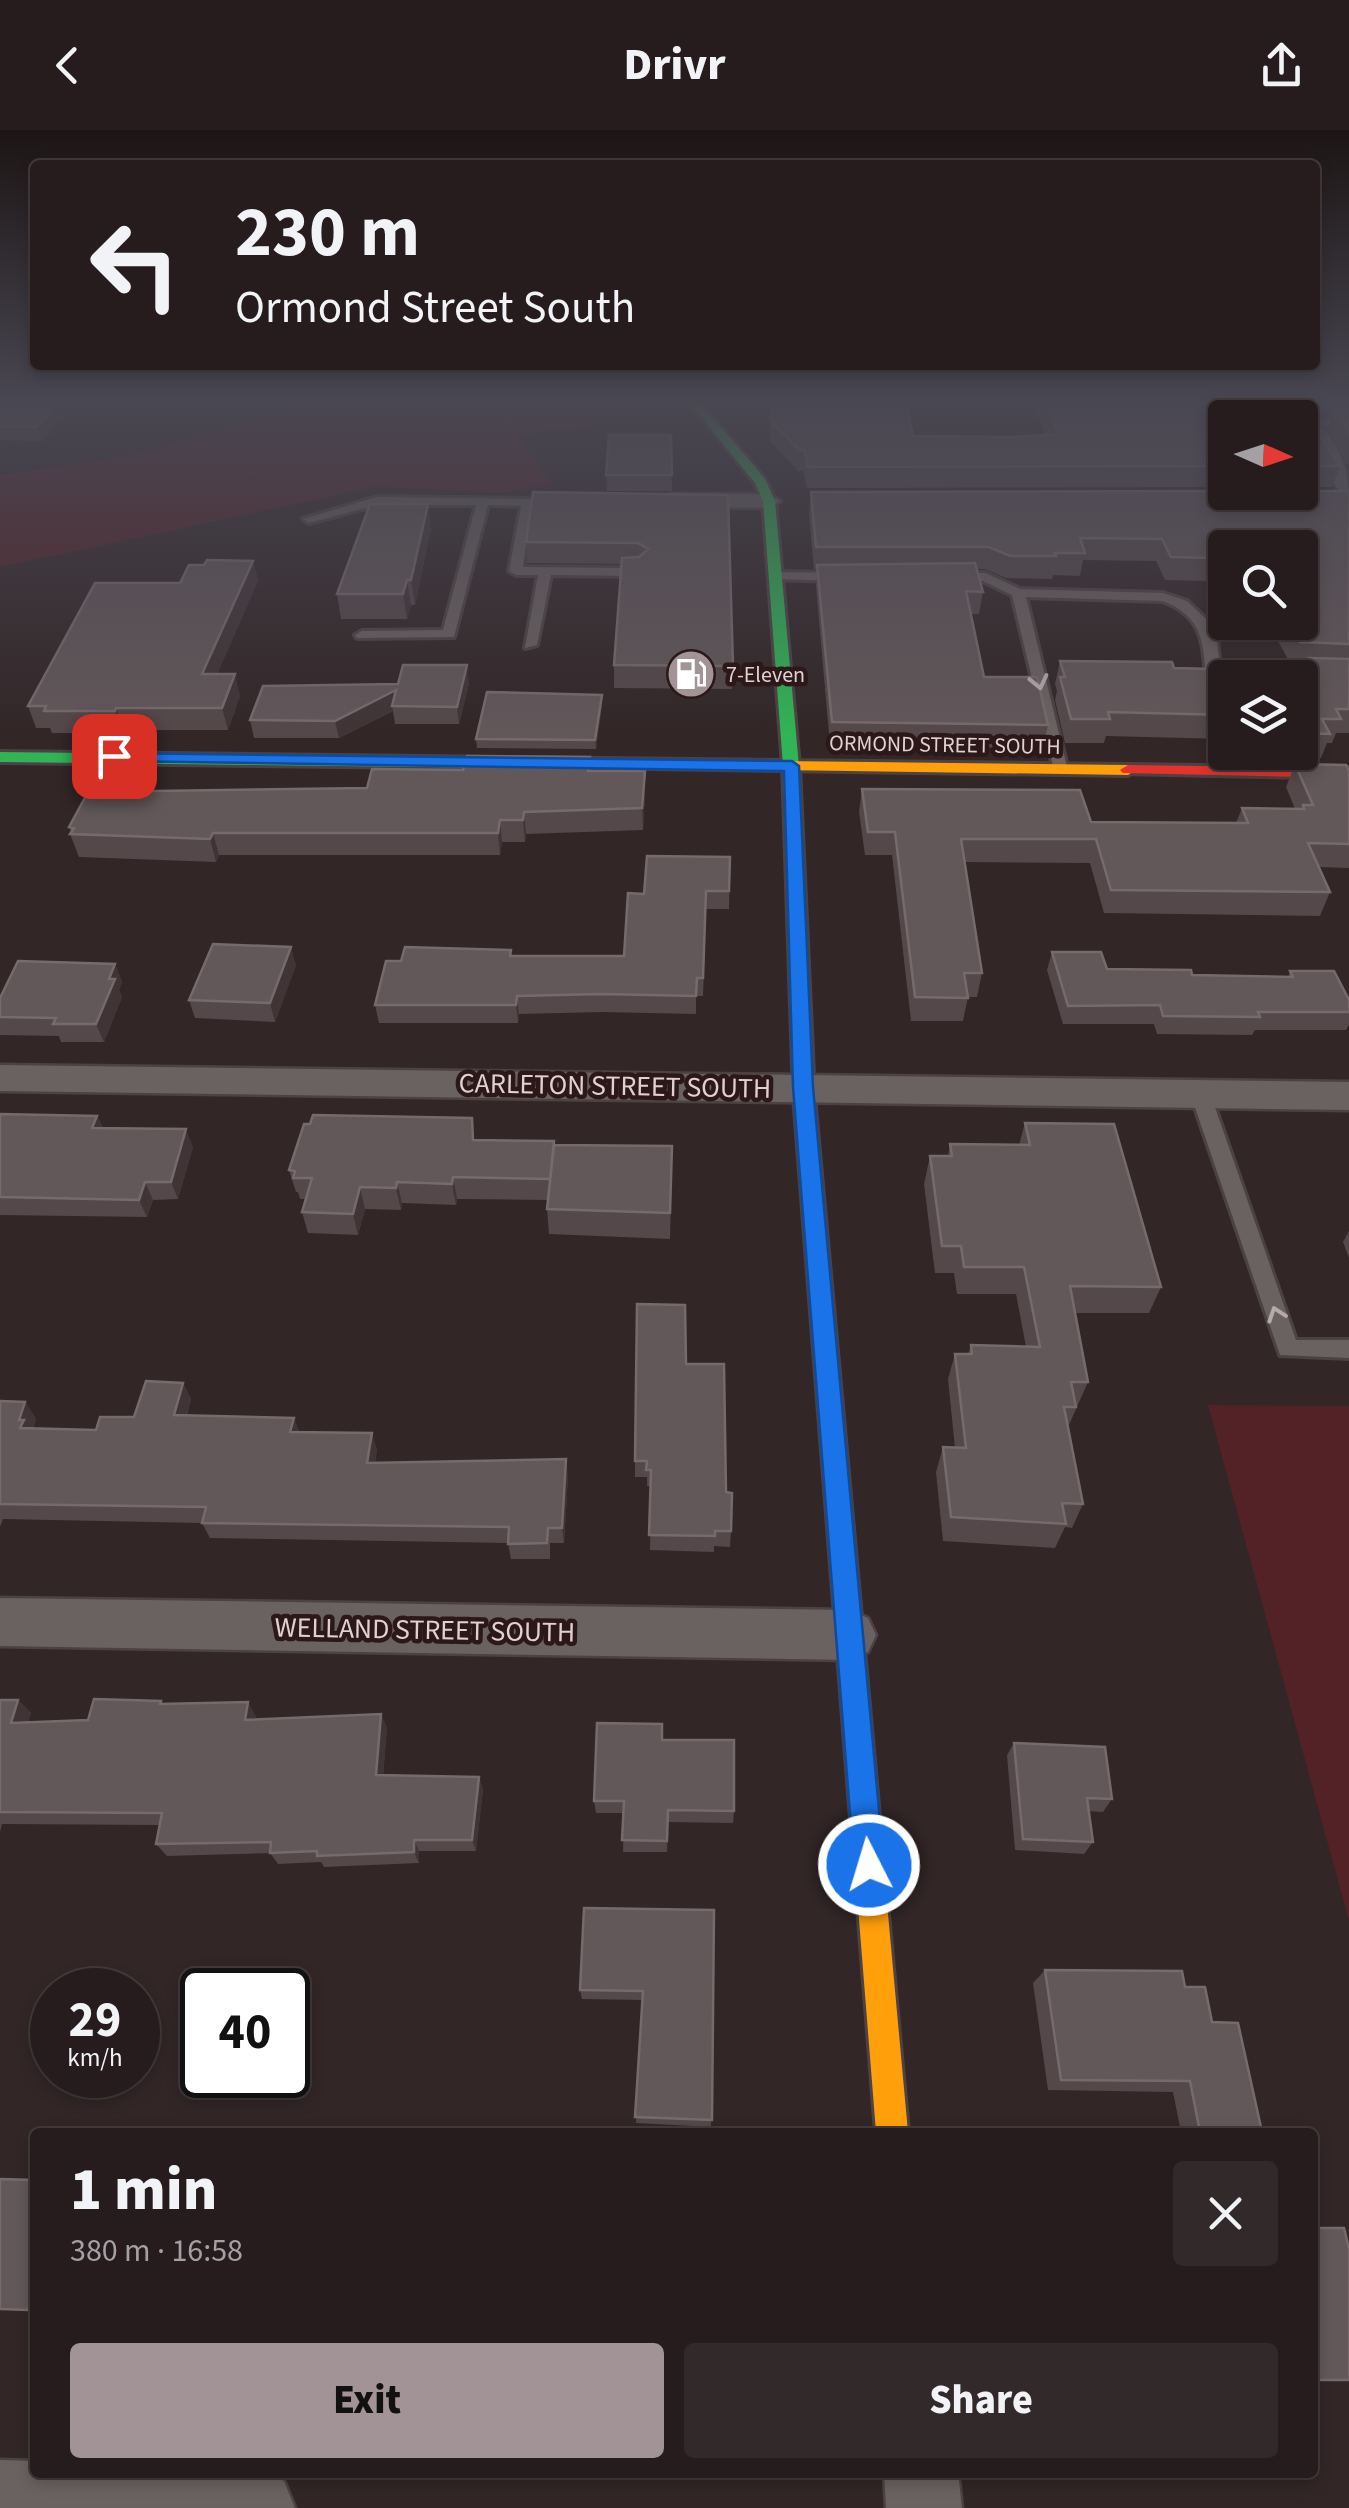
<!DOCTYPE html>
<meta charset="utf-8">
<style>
:root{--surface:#261c1d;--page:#32292a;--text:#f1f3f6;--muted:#a4a1a4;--line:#423a3b;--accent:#a29496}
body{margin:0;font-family:"Source Sans 3",sans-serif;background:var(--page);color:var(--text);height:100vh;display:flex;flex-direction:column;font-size:38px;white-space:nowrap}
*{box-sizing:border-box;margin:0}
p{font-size:32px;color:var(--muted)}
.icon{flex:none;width:55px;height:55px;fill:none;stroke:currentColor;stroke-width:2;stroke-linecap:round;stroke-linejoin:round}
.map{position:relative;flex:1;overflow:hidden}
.details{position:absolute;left:30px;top:1998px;width:1288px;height:350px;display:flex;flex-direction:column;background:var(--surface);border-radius:10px;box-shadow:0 5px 15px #0003,0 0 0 2px var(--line)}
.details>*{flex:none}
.hud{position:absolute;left:30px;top:30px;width:1290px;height:210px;border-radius:10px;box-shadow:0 5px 15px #0003,0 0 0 2px var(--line);background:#261c1d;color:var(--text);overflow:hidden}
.needle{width:65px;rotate:93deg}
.controls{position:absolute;left:1208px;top:270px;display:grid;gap:20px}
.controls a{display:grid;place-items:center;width:110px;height:110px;border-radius:10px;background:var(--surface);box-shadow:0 5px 15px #0003,0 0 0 2px var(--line);font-size:50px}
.speed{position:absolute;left:30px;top:1838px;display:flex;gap:20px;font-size:50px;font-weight:700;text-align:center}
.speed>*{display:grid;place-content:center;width:130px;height:130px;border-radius:50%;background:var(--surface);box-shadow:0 5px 15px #0003,0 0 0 2px var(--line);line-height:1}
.speed small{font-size:25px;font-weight:400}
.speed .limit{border:5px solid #111;border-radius:15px;background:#fff;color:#111}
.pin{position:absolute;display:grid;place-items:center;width:85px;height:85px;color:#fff;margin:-42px;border-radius:20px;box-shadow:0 5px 15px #0006}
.me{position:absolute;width:110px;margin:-55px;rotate:355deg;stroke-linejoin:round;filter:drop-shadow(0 0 8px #0008)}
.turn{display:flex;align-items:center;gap:35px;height:210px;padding:0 40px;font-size:45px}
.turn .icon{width:130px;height:130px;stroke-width:2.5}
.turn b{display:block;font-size:70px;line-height:85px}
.round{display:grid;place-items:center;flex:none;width:105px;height:105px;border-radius:10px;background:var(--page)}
.summary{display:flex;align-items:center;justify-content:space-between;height:170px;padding:0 40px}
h1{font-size:60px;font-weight:800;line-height:75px}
.button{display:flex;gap:20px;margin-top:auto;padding:20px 40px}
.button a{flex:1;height:115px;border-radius:10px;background:var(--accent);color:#111;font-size:40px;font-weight:800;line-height:115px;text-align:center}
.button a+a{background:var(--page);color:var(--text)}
header{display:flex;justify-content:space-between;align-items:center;height:130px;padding:0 40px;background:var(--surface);font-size:45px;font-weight:800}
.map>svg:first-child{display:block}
.green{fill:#532227}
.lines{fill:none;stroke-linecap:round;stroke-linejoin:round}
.lane-casing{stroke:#4c4243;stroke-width:6}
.street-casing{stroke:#4c4243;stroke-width:5}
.fast-casing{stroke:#4c4243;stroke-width:6}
.slow-casing{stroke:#4c4243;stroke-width:6}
.jam-casing{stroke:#4c4243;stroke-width:6}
.lane{fill:#6a6161;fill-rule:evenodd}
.street{fill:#6a6161;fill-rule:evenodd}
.fast{fill:#30b455;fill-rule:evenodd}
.slow{fill:#ff9f0a;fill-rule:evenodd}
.jam{fill:#e5322d;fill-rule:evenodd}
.wall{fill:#54484a}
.shaded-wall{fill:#403436}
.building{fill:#625759;stroke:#766a6c;stroke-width:2.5}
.oneway{stroke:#b6a9aa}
.route{fill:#1a73e8;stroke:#114b97;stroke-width:2.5}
.labels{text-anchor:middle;stroke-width:9;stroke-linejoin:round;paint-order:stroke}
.far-poi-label{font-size:22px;fill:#dfd0d1;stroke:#2c1819;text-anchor:start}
.far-street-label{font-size:22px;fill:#dfd0d1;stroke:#2c1819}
.street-label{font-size:28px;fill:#dfd0d1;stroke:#2c1819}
</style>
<header><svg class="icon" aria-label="back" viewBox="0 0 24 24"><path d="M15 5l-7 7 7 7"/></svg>Drivr<svg class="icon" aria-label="share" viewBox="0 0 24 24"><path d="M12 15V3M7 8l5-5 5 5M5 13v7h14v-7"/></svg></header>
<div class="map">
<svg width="1349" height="2378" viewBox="0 0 1349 2378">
<rect width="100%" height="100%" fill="#322627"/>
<path class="green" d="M316 271H639L651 287 517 305 552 354 504 363 375 357 0 437V345L130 326Z
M1208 1275 1349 1276V1791Z"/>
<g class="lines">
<g class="lane-casing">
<path id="lane" d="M1022 271H1070V272L1026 276Z
M1349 289V295H1306L1300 292 1306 289Z
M377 367 532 369 523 437 638 438 645 442 638 446 551 445 537 515 525 518 538 445H516L509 441 521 376 488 375 454 507 357 508 355 505 362 501 443 500 476 375H377L309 393 303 389Z
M776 442 844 443 851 447 844 451 771 449V443Z
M985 443 1020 459 1163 463 1187 471 1207 490 1217 511 1225 579C1186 559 1229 494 1162 471L1026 467 1068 641 1055 644 1012 465 983 451H951L944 447 951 443Z
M1239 622H1254L1262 642 1259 645H1249Z
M1200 956 1210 963 1296 1210H1349V1228L1280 1225 1190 963Z"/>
</g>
<g class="street-casing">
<path id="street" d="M1279 271H1301C1327 304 1349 323 1349 366L1341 364 1300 298V288H1292Z
M670 364H769L781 371 769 378 661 376 658 371Z
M0 935 1349 952V980L0 961Z
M0 1468 849 1480 868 1488 876 1505 868 1522 849 1530 0 1516Z
M0 2330 35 2331V2342H262L284 2351 295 2378H0Z
M884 2342H958L962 2378H886Z"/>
</g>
<g class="fast-casing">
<path id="fast" d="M688 271H699L765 349 775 371 799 636 814 966 804 973 794 966 783 636 763 371 755 353Z
M0 622 517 628 525 633 517 638 0 632Z"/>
</g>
<g class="slow-casing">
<path id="slow" d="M517 628 1128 635 1136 640 1128 645 512 636V630Z
M863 1650 873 1654 877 1664 908 2002H876L849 1664 853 1654Z"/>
</g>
<g class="jam-casing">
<path id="jam" d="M1128 635 1349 638V648L1123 643 1120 640Z
M804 959 814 966 877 1664 873 1674 863 1678 853 1674 849 1664 794 966Z"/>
</g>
<use href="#lane" class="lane"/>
<use href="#street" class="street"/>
<use href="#fast" class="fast"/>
<use href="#slow" class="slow"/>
<use href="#jam" class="jam"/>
</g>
<path class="wall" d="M0 271H78L42 311 0 310Z
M770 271H824L825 276 913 306 1010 307 1046 305 1035 280 1037 271H1301L1303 280 1340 336 1332 357H1300V288H1225V357L807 358 803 341H798L770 311Z
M1310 271H1349V338L1328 299 1333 285H1317L1309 275Z
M671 305 672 361H607L606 345Z
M1349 361V603H1336L1332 613H1327L1321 628 1273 627 1271 622H1300V548H1234L1236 539 1305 540 1306 536H1292L1267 492H1300L1225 418V487H1223L1207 451 1165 450 1156 431 1083 430 1080 446 1053 445 1052 449 1006 448 985 439H976L983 462 979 484H971L984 547 1048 595 1043 618 830 615 816 456 817 439H814L809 384 811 362Z
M728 365 733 536 732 559 614 558V535L622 434 527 433 526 412Z
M431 398 415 475H411L407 489H341L337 464Z
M253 431 258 451 217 544 240 566 228 600H124L122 603H52L50 598H36L28 576 180 453 204 435Z
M1060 531 1174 538 1225 556V609L1106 606 1104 613H1065L1055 570 1057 561 1055 554Z
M469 553 459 594H395L393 581 339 608H254L250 590Z
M602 565V574L596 619 477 618 476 609Z
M1295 634 1349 641V738L1319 737 1330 762 1320 786 1104 783 1090 733 965 732 982 843 977 867H968L963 891H911L892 725H865L859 682 862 659 1091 692 1236 693 1242 678 1295 679 1286 657Z
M591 641 645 663 643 700 526 704 525 712H502L500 725H219L216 732 79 727 70 704 71 702 69 697 367 658Z
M730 727 729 779H706L703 866H696V884L602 882 519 884 518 893H379L375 875 401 831 624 826 644 764Z
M1052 822 1107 839 1192 845 1288 847 1290 841 1349 870V894L1346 900H1255L1252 905 1157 904 1154 894H1063L1047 840Z
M115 834 122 852 119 860 122 867 104 912H61L59 906 0 905V868Z
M296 835 275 892 195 888 189 870Z
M0 984 97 986 103 998 193 1017 178 1069 153 1070 147 1087 0 1085Z
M1025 993 1161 1157 1149 1183H1075L1088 1252 1068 1297 1083 1374 1072 1398 1065 1397 1055 1418 943 1411 936 1342 943 1317 955 1318 948 1249 955 1224H968L971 1215 1026 1217 1016 1164H957L954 1143H935L924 1054 930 1026H948L950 1014 1019 1015Z
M476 1010 554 1015 672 1016 670 1109 549 1104 547 1079 548 1070 457 1069 456 1075 402 1073 401 1080 365 1079 358 1105 308 1103 302 1082 305 1069H300L298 1062H296L289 1040Z
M1349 1101V1128L1343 1112Z
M686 1234 726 1362 731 1401 730 1417 714 1416V1422L650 1420 651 1356H647V1347H635V1331Z
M183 1253 191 1269 187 1285 294 1288 299 1302 377 1319 375 1333 568 1345 564 1413H550V1429H511L508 1413 210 1408 202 1393 3 1389 0 1397V1271L25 1272 36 1289 33 1299 96 1300 134 1287Z
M0 1570H18L31 1583 28 1592 88 1590 161 1571 164 1574 256 1586 255 1589 387 1597 383 1646 479 1647 483 1659 476 1721H419V1733L324 1737 321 1732 278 1734 270 1723 167 1726 156 1714 160 1695 2 1694 0 1702Z
M662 1610 734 1681 733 1693 668 1692 667 1722H623L624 1683H596L594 1671Z
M1014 1613 1112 1669 1103 1682 1088 1681 1093 1712 1084 1724 1015 1720 1007 1625Z
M714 1780 711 1997 636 1993 642 1870 582 1869 580 1860Z
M1045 1840 1185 1857 1212 1892 1262 2002H1181L1173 1962 1048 1960 1033 1853Z"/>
<path class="shaded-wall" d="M61 271H78L42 311 37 297Z
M428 374 431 398 415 475 411 450Z
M253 431 258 451 208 566 202 544Z
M407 450 411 475 407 489 403 464Z
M467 535 469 553 459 594 457 577Z
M235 544 240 566 228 600 222 578Z
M396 560 392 576 393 581 339 608 335 591Z
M602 565V574L596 619 595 610Z
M116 578 124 600 122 603 115 581Z
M645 641V663L643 700 642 678Z
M524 682 526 704 525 712 523 690Z
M500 690 502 712 500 725 498 703Z
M213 703 219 725 216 732 210 709Z
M291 817 296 835 275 892 270 873Z
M115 834 122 852 119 860 122 867 104 912 96 894 109 849Z
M517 866 519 884 518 893 516 875Z
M97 986 106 1004 92 998Z
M186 999 193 1017 178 1069 171 1052Z
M453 1047 457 1069 456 1075 452 1054Z
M145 1052 153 1070 147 1087 139 1070Z
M397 1052 402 1073 401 1080 396 1058Z
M360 1057 365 1079 358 1105 353 1084Z
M183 1253 191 1269 182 1301 174 1285Z
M25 1272 36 1289 31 1302 20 1298 19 1290Z
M294 1288 300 1304 290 1302Z
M372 1303 377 1319 373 1349 367 1333Z
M566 1329 568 1345 564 1413 562 1398Z
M18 1570 31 1583 23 1606 11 1593Z
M248 1572 256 1586 253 1603 245 1590Z
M381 1584 387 1597 382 1658 376 1645Z
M479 1647 483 1659 476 1721 472 1710Z
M414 1710 419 1721V1733L414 1722Z
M31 2169H35V2181L28 2180Z"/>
<path class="building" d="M0 271H61L37 297 0 296Z
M771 271H824L825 276 907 277 913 306 1010 307 1059 304 1044 271H1303V280L1340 336H1300V288H1225V336L808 337 805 320H799L771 291Z
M1335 278H1349V303Z
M609 305H671L672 345H606Z
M1225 361V362H1300V361H1349V514L1300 512 1288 492H1300V418H1225V452L1213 428 1171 427 1162 409 1080 408 1085 423H1055L1056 426H1010L989 417H816L811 362Z
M533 362 728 365 733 536 614 535 622 428 639 427 648 419 638 413 526 412Z
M370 374H428L411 450H407L403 464H337Z
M207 430 253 431 202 544H235L222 578H116L115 581H44L46 576H28L95 453H180L189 435H204Z
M975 433 983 462 966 461 984 547H1037L1048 595 832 592 817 435Z
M1309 528 1349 529V579H1336L1341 589H1322L1330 604 1300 603V548H1236V539L1316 540Z
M1060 531 1172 532 1174 538 1215 539 1225 556V585L1108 582 1110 589H1071L1060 547H1065Z
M403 535H467L457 577 392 576 396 560 335 591 250 590 263 556 398 554Z
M487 562 602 565 595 610 476 609Z
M467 626 590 627 588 641H645L642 678 524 682 523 690H500L498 703H213L210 709 70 704 74 698 69 697 88 662 367 658 372 639 463 640Z
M1295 634 1346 635 1349 641V714L1308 713 1330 762 1111 760 1096 709H961L982 843H964L968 868 915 867 895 702H868L862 659 1080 660 1091 692 1248 693 1242 678 1304 679 1303 675H1313Z
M647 726 730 727 729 761H706L703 848H697L696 866 601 864 517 866 516 875H375L386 831H401L405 817 511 820 510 826H624L628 763 644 764Z
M213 814 291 817 270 873 189 870Z
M1052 822H1101L1107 839 1191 840 1192 845 1293 847 1290 841H1334L1349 870V882H1258L1260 887 1163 886 1160 875 1068 876Z
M18 831 115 834 109 849H115L96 894H53L56 888 0 887V868Z
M0 984 97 986 92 998 186 999 171 1052H145L139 1070 0 1067Z
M313 985 472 988 473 1010 554 1011 550 1049 453 1047 452 1054 397 1052 396 1058 360 1057 353 1084 302 1082 312 1048H293L295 1041 289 1040 304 994H310Z
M1025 993 1114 994 1161 1157 1070 1156 1088 1252H1071L1076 1277H1064L1083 1374 1062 1373 1066 1394 951 1387 943 1317 966 1318 955 1224H972L971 1215 1040 1217 1024 1137H964L961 1116H942L930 1026H952L950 1014 1030 1015Z
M554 1015 672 1016 670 1083 547 1079Z
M637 1174 685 1175 686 1234H724L726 1362 732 1363 731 1401H715V1406L649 1405 651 1340H646L647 1331H635Z
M146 1251 183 1253 174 1285 294 1288 290 1302 372 1303 367 1333 566 1329 562 1398H548L547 1413 508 1414 509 1397 202 1393 206 1377 0 1374V1271L25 1272 19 1290H24L20 1298 96 1300 100 1287H134Z
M94 1569 161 1571 160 1574 248 1572 245 1590 381 1584 376 1645 479 1647 472 1710H414V1722L317 1726V1721L270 1723 271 1712 156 1714 162 1683 0 1682V1570H18L11 1593 88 1590Z
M597 1593 662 1594V1610H734V1681L668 1680 667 1711 622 1710 624 1671H594Z
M1014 1613 1105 1617 1112 1669 1087 1668 1093 1712 1023 1709Z
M584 1778 714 1780 712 1990 635 1987 643 1861 580 1860Z
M1045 1840 1182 1841 1185 1857H1205L1212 1892 1238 1893 1262 2002H1200L1190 1951 1061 1950Z
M0 2049 35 2050V2169H31L28 2180 0 2179Z
M1312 2098H1344L1349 2119V2250H1312Z"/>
<defs><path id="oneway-chevron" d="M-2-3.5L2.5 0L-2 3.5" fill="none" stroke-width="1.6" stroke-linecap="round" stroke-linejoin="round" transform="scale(2.5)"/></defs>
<g class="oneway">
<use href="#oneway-chevron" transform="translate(1039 552) rotate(77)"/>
<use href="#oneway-chevron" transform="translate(1276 1184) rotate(-109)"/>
</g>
<linearGradient id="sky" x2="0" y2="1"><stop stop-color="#1c1515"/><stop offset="0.45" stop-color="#494752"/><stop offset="1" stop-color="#494752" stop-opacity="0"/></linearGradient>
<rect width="1349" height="604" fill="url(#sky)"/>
<path class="route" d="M109 623 792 631 799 636 813 957 884 1735 879 1745 869 1750 858 1745 854 1735 793 957 784 641 114 631 109 630Z"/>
<defs>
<g id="fuel-disc" transform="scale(2.5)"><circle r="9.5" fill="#a29496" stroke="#2c1819"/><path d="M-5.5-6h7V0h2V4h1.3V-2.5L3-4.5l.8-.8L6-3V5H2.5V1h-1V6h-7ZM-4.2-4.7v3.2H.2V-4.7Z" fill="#fff"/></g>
</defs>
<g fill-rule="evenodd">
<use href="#fuel-disc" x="691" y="544"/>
</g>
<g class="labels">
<g class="far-poi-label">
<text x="726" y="552">7-Eleven</text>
</g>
<g class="far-street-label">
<text transform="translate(945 614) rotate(1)" y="8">ORMOND STREET SOUTH</text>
</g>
<g class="street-label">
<text transform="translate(615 955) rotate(1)" y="10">CARLETON STREET SOUTH</text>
<text transform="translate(425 1499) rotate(1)" y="10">WELLAND STREET SOUTH</text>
</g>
</g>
</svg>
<div class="controls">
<a><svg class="needle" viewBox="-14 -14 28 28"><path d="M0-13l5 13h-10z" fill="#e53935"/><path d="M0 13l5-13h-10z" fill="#a4a1a4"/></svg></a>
<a><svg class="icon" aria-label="search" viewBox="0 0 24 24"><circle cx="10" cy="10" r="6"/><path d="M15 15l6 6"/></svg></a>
<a><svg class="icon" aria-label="layers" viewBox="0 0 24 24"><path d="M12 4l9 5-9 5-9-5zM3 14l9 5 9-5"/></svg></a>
</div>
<div class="speed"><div>29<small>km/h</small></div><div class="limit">40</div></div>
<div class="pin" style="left:114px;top:626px;background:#d93025"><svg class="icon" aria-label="arrive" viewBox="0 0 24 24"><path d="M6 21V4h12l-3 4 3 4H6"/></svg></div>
<svg class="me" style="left:869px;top:1735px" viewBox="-20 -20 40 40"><circle r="17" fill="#1a73e8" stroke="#fff" stroke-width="3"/><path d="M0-11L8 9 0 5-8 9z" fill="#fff"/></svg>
<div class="hud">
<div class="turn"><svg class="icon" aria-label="left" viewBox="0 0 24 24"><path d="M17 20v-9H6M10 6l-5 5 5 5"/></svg><div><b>230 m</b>Ormond Street South</div></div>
</div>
<section class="details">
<div class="summary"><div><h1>1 min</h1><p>380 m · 16:58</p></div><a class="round"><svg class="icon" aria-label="close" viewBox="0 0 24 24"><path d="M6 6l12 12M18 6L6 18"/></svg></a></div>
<div class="button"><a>Exit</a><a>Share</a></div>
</section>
</div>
